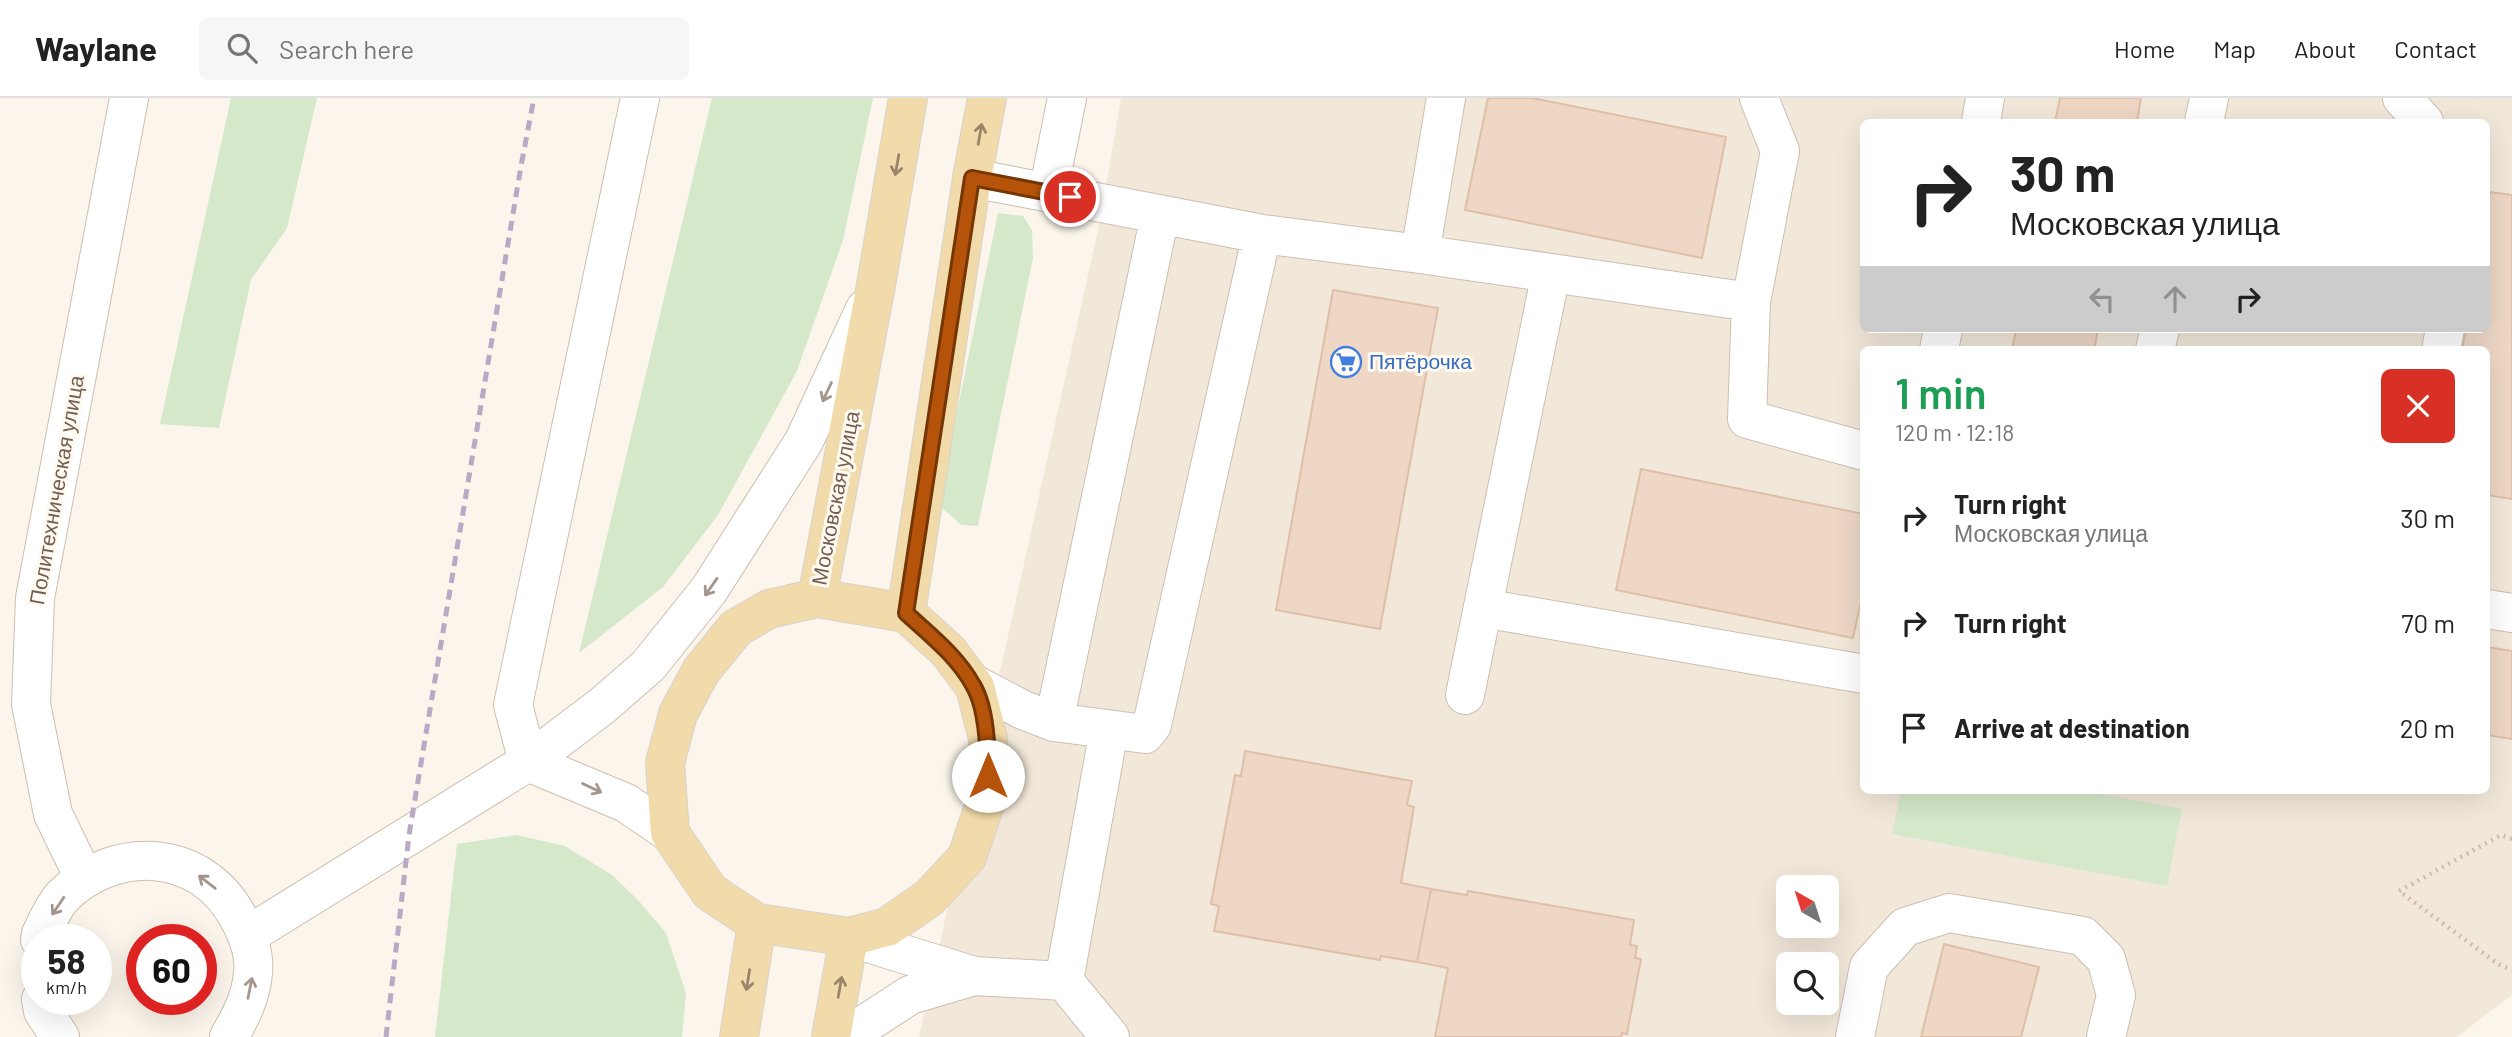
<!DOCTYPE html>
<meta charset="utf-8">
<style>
:root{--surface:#fff;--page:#f6f6f6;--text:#222;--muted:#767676;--line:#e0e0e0}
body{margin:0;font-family:Barlow,sans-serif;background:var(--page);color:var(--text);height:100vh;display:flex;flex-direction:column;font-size:26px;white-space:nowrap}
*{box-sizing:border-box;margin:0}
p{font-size:23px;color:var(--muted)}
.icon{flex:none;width:38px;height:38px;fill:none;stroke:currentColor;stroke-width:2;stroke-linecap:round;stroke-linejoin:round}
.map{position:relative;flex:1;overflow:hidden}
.sheet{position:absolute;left:1860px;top:248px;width:630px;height:448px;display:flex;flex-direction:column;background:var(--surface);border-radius:10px;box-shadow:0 7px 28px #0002}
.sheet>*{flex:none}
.hud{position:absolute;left:1860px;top:21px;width:630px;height:214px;border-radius:10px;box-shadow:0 7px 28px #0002;background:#fff;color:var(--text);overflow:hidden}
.needle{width:46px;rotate:321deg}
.tools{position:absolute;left:1776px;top:777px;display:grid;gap:14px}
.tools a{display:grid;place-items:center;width:63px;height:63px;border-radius:10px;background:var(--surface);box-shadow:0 7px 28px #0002;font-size:35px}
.speed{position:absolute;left:21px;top:826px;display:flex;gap:14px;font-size:35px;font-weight:700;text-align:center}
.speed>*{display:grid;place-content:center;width:91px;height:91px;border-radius:50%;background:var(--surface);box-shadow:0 7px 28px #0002;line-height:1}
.speed small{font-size:18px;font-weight:400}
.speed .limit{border:10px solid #d22;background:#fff;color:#111}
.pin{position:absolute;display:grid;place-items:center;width:60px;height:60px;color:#fff;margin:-30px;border:4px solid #fff;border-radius:50%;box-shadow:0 2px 7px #0007}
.me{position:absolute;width:77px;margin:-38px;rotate:0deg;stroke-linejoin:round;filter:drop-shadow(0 0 5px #0008)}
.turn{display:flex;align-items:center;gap:24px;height:147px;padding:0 35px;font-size:32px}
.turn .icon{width:91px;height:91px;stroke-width:2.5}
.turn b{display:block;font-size:49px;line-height:60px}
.lanes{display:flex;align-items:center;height:66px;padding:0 35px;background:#0003;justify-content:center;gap:35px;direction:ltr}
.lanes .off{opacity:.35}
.round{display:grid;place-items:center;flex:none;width:74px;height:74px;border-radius:10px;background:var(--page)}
.overview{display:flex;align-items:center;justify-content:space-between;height:119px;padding:0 35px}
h1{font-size:42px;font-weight:600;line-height:52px;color:#1e9e55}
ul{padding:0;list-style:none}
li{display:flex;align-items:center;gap:21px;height:105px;padding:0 35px}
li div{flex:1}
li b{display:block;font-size:26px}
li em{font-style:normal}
header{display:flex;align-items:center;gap:42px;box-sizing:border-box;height:98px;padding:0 35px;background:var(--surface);border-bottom:2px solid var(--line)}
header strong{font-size:33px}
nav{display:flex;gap:38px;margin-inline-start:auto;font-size:24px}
.search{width:490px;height:63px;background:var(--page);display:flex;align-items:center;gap:18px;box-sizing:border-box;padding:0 24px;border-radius:10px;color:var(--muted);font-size:26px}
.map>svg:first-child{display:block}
.residential{fill:#f2e8da;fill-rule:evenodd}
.green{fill:#d5e8ca}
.building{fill:#eed7c5;stroke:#dfbfa7;stroke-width:2}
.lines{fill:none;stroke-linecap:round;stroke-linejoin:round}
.minor-casing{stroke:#ccbeb2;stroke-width:40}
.major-casing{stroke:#d8d2ce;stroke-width:40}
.path{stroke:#d3baa8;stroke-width:4.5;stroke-dasharray:2 5;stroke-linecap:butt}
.minor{stroke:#fff;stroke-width:38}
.major{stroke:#f2dbab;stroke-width:38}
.rail{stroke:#b9a9c5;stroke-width:5;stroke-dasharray:10 7;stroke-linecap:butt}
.oneway{stroke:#9a846b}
.oneway2{stroke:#a5968d}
.route-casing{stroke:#753606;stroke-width:18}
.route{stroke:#b45309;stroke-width:12}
.labels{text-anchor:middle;stroke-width:6;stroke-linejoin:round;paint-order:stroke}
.shop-label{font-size:21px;fill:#366cbe;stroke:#fef9f1;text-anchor:start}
.street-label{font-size:21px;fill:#745e50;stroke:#fef9f1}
</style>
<header>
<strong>Waylane</strong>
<div class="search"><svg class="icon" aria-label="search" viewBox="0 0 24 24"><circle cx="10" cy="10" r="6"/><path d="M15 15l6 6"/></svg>Search here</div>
<nav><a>Home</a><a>Map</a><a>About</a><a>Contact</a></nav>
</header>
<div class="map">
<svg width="2512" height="939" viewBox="0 0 2512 939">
<rect width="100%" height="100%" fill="#fbf5eb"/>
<path class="residential" d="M1121 0H2512V897L2457 939H919L1100 123ZM1864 24H2487V231H1864ZM1864 252H2487V693H1864ZM1788 789H1827V828H1788ZM1788 866H1827V905H1788Z"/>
<path class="green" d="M231 0H317L287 130 251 182 219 330 160 326Z
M712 0H873L843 142 797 273 718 417 663 489 579 555Z
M998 115 1023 118 1032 132 1033 160 978 428 961 427 938 406Z
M1901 693H2085L2182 711 2167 788 1892 736Z
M516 737 565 748 612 777 638 802 666 835 686 895 682 939H435L457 746Z"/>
<path class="building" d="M1488 0H1532L1726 39 1702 160 1465 112Z
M2060 0H2141L2137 24H2055Z
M2490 94 2512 97V401L2487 397V252H2462L2466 231H2487V111Z
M1333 192 1438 210 1380 531 1276 512Z
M2016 231H2098L2094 252H2012Z
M1641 371 1864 416V489L1853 540 1616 492Z
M2487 549 2512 553V641L2487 637Z
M1245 653 1412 683 1407 707 1414 709 1401 785 1431 791 1417 864 1381 858 1380 862 1214 833 1219 808 1211 806 1235 677 1241 678Z
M1431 791 1467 797 1468 793 1634 822 1630 847 1637 848 1635 860 1641 861 1627 936 1622 935 1621 939H1435L1448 870 1417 864Z
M1944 846 2039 869 2021 939H1921Z"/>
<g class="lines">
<g class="minor-casing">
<path id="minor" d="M1446 0 1420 156 1751 204
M1759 0 1780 53 1751 204 1747 321 1864 353
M2402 0 2424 24
M1981 24 1985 0
M2204 24 2209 0
M972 80 1262 136 1420 156
M1048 95 1067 0
M1939 252 1943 231
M2155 252 2160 231
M2441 252 2445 231
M1483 510 1864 576
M2487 511 2512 515
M972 585 1023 612 1054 624 1145 636 1152 627 1262 136
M1465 597 1551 175
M1054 624 1160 117
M528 664 513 607 640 0
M528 664 626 705 670 735
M84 780 53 716 31 606 35 500 129 0
M248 837 528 664 602 608 648 568 709 492 804 343 865 211
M849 839 974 878
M40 842 41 836C47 824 53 809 62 799 115 746 201 750 238 819 247 835 255 856 253 875 251 899 241 918 229 939
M1064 883 1109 632
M41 901 43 913 60 939
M854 939 864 927 910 897 974 878 1064 883 1110 939
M1855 939 1869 869 1905 829 1949 815 2083 838 2106 861 2116 897 2106 939"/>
</g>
<g class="major-casing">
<path id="major" d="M817 500 906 515 948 553 975 589 988 640V697L967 759 929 800 887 829 849 839 757 825 710 794 670 735 665 665 678 616 701 573 736 530 769 511Z
M817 500 876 187 908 0
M906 515 972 80 987 0
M739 939 757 825
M831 939 849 839"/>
</g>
<path class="path" d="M2512 741 2501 737 2399 793 2498 866 2512 872"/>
<use href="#minor" class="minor"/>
<use href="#major" class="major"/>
<path class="rail" d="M386 939 409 737 521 68 534 0"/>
</g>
<defs><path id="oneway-shaft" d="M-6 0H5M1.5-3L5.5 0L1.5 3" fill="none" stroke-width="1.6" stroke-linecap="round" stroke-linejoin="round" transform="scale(1.75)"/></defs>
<g class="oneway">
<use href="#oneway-shaft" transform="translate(980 36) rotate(-80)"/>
<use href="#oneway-shaft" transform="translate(897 67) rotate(100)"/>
<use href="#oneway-shaft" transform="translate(748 882) rotate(99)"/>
<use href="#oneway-shaft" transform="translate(840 889) rotate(-80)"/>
</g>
<g class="oneway2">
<use href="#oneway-shaft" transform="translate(827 294) rotate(115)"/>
<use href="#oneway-shaft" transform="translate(711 489) rotate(125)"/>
<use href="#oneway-shaft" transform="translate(592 690) rotate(25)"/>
<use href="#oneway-shaft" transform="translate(207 784) rotate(-142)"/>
<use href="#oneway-shaft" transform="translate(58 808) rotate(124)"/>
<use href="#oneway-shaft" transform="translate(250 890) rotate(-79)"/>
</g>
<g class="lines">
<g class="route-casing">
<path id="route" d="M988 678C988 651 987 610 973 587 957 558 930 537 906 515L972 80 1070 99"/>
</g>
<use href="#route" class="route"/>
</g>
<defs>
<g id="supermarket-ring" transform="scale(1.575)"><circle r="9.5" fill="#fef9f1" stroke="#3f7fe0" stroke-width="1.5"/><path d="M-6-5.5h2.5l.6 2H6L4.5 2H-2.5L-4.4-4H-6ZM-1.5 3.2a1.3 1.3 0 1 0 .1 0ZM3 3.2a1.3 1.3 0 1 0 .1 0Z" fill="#3f7fe0"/></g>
</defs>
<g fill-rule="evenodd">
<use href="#supermarket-ring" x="1346" y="264"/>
</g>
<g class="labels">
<g class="shop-label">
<text x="1369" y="271">Пятёрочка</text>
</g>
<g class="street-label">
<text transform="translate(57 392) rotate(-80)" y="7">Политехническая улица</text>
<text transform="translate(836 400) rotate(-79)" y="7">Московская улица</text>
</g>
</g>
</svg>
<div class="tools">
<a><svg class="needle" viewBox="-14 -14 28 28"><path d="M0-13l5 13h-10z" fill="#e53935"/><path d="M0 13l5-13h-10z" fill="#767676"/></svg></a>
<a><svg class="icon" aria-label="search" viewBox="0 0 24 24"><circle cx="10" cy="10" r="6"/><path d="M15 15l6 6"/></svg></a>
</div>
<div class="speed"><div>58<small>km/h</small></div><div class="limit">60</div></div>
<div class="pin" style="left:1070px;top:99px;background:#d93025"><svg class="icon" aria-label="arrive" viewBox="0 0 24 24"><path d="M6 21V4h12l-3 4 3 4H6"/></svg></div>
<svg class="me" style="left:988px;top:678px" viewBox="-20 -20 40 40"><circle r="19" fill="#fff"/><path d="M0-13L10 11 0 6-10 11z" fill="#b45309"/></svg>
<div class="hud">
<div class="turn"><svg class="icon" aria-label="right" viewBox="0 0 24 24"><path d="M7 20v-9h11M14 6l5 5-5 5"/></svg><div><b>30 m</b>Московская улица</div></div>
<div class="lanes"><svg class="icon off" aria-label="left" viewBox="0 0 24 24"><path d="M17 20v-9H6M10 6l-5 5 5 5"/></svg><svg class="icon off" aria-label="ahead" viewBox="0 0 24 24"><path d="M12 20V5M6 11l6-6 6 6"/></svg><svg class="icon" aria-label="right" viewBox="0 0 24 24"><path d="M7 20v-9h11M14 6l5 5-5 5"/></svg></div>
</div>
<section class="sheet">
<div class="overview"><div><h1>1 min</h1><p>120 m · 12:18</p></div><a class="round" style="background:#d93025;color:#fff"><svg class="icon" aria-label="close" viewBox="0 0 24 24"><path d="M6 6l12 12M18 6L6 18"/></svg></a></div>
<ul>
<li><svg class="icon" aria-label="right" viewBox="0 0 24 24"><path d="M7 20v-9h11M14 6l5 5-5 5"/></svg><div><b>Turn right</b><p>Московская улица</p></div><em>30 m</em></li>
<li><svg class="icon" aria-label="right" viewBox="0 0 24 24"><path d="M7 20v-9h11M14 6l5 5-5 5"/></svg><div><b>Turn right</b></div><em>70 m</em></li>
<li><svg class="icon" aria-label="arrive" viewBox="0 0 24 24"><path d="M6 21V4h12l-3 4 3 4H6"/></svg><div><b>Arrive at destination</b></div><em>20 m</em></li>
</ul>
</section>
</div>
